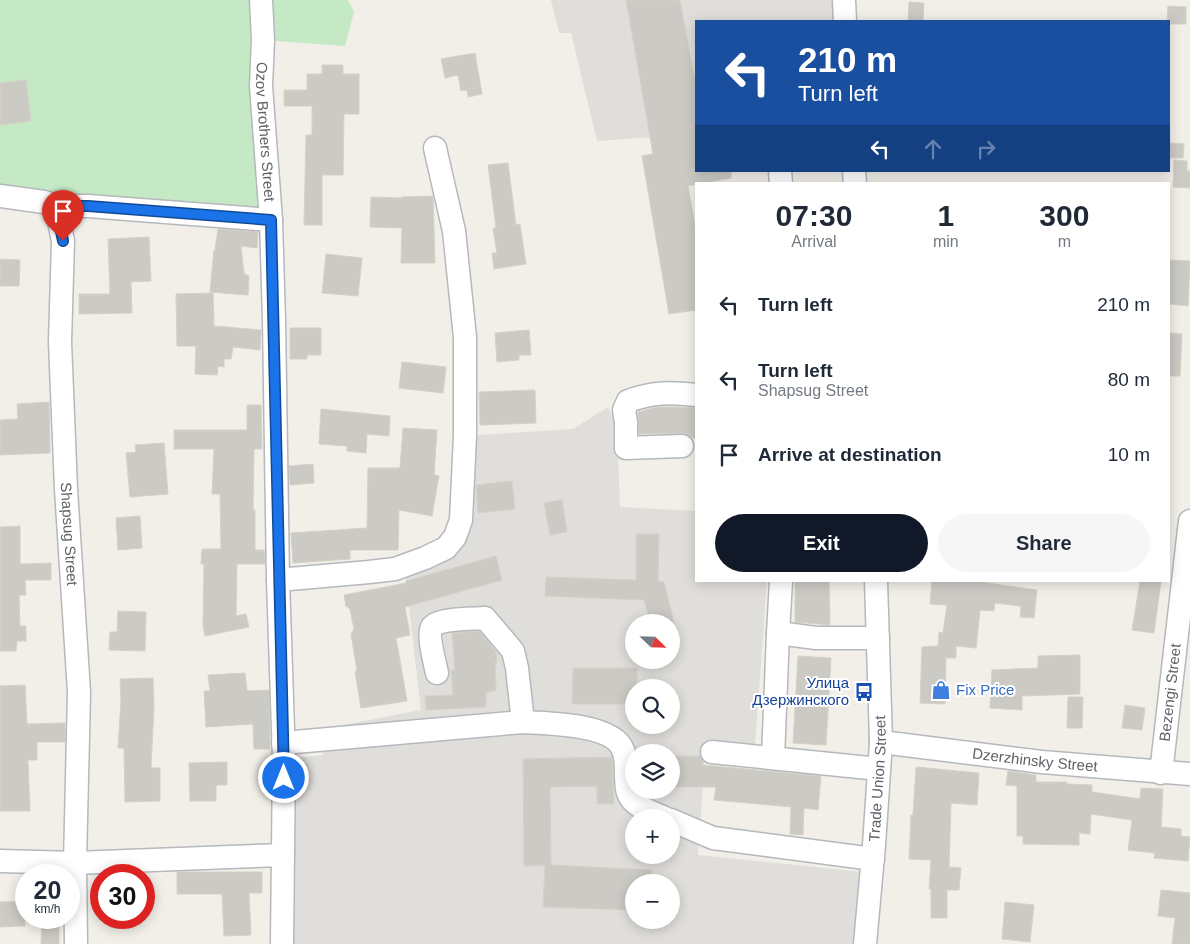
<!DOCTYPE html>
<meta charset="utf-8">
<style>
:root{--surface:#fff;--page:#f6f6f7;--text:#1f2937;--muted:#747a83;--accent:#111827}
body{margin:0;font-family:Helvetica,sans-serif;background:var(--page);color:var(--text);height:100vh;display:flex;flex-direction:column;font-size:19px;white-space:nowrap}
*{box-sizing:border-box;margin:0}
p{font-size:16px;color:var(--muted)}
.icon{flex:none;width:28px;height:28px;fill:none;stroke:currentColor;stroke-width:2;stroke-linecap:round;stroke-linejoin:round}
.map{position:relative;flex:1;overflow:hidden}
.sheet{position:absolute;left:695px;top:182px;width:475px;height:400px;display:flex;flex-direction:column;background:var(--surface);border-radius:0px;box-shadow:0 2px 12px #0003}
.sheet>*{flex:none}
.hud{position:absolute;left:695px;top:20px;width:475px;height:152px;border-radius:0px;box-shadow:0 2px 12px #0003;background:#1a4fa0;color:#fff;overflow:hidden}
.needle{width:32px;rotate:113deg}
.tools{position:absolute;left:625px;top:614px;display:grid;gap:10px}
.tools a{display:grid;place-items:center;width:55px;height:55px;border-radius:50%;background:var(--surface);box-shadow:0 2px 12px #0003;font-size:25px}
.speed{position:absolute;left:15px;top:864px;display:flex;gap:10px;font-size:25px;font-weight:700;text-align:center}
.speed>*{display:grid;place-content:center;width:65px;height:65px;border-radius:50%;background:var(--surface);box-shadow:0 2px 12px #0003;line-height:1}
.speed small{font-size:12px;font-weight:400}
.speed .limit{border:8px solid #d22;background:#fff;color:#111}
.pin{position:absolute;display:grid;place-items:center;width:42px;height:42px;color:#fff;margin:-51px -21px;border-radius:50% 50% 50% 0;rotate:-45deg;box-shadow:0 0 5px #0007}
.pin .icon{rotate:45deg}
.me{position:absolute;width:55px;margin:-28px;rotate:0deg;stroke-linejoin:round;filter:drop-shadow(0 0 4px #0008)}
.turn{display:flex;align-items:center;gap:18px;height:105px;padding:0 20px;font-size:22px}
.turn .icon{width:65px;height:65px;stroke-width:2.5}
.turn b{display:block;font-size:35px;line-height:42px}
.lanes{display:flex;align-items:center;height:48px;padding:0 20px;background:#0003;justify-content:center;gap:25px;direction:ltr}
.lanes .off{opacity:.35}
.eta{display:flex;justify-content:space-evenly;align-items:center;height:85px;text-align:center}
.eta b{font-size:30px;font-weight:700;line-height:35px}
.cta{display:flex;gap:10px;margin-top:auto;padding:10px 20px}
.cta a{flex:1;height:58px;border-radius:30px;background:var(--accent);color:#fff;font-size:20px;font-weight:700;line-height:58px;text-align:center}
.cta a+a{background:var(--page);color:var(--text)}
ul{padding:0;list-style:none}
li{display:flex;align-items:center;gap:15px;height:75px;padding:0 20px}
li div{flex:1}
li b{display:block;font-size:19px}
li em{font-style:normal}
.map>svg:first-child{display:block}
.industrial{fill:#e0deda;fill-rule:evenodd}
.green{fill:#c5e8c5}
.building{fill:#cccac5;stroke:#d6d1c6}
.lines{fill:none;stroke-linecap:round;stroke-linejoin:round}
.minor-casing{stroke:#b5b8bc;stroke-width:25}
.minor{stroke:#fff;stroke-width:22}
.route-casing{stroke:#114b97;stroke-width:12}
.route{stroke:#1a73e8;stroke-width:9}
.labels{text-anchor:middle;stroke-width:4;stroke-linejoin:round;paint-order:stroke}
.street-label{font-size:15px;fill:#5f6368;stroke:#fff}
.transit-label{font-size:15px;fill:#164399;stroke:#fff;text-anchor:end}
.shop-label{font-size:15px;fill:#366cbe;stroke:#fff;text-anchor:start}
</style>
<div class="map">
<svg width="1190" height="944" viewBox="0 0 1190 944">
<rect width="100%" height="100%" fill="#f1efe8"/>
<path class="industrial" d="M551 0H844L845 21H696V134L597 141 571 33H559Z
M608 407 617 426 620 507 696 511V581H767L755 745 706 742 698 855 872 873 865 944H282L284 759 323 755V729L421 710 406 581 407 565 446 548 465 436 573 429ZM634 622H671V660H634ZM634 688H671V725H634ZM634 752H671V790H634ZM634 818H671V855H634ZM634 882H671V920H634Z"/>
<path class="green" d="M0 0H348L354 12 345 46 263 40 271 220 0 196Z"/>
<path class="building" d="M626 0H680L696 87V171H731V178L688 186 696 231V310L669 314 642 156 653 154Z
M909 2 924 3 923 21H908Z
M1168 6 1186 7V24H1169V21H1167Z
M475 53 482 94 468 97 467 90 461 91 458 75 445 78 441 59Z
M322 65H343V74H359V114H344L343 175H322V225H304L306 135H312V106H284V90H307V74H322Z
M26 80 31 121 0 125V83Z
M1169 143 1184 144 1183 158H1169Z
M1174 160 1187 161V171H1190V188L1173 187Z
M508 163 516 225 520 224 526 264 494 269 492 253H497L493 228H496L488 165Z
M433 196 435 263H401L402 228 370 227 371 197 402 198V197Z
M218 229 258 232 257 248 241 246 244 274 249 276 248 295 210 292 214 250H215Z
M149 237 151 281 131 282 132 313 79 314V294H110L108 239Z
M326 254 362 258 358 296 322 293Z
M0 259 20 260 19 286H0Z
M1169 260 1190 261 1188 306 1169 304Z
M213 293 214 326 261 330 260 350 233 347 231 359H224V367L218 366 217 375 195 374 196 346H177L176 294Z
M290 328H321V355H307V359H290Z
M529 330 531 355H519V360L497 362 495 333Z
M1169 333 1182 334 1180 376H1169Z
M402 362 446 367 443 393 399 388Z
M535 390 536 423 480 425 479 392Z
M49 402 50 453 0 455V420L18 419 17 404Z
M247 405H261L262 449H254L253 510H255V550H264L265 564H237L236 616 246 614 249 627 205 636 203 625 204 564H201L202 549H221L220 494H212L214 449H174V430H247Z
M657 407H677L696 408V439L682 433 639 434 638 412Z
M321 409 390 416 389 436 367 434 366 453 347 451V446L319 444Z
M403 428 437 430 434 475 439 476 432 516 399 510 398 550H350V559L293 563 291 533 367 528 368 468H400Z
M164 443 168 494 130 497 126 453 136 452 135 445Z
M313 464 314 483 290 485 289 466Z
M512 481 515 509 478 513 476 485Z
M562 500 567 532 550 535 544 503Z
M140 516 142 548 118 550 116 518Z
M20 526V564L51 563V580H25L26 595H19L20 626H26V641H17L16 651H0V527Z
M636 534H659L658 581 664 582 674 622H650L644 600 545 596 546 577 636 580Z
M496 556 502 580 405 607 410 635 396 638 407 701 361 708 355 672 357 671 351 634 354 629 350 609 346 606 344 595 406 583V581Z
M795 581H829L830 625 795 622Z
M932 581H973L1037 590 1034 618 1020 617 1021 606 995 603 994 611 980 610 976 648 956 646V658H946L945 704 920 703 922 647 938 646 939 632 943 633 947 605 930 604Z
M1140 581H1161L1154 633 1132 630Z
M118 611 146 612 145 651 109 650 110 632H117Z
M479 631 496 652 497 662H495L496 690 486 693V707L426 710 425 696 453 695 451 670H455L452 633Z
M1080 655V694L1022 696V710L990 708 992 670 1038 668V656Z
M798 656 831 658 826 745 793 743Z
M573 668H637V688H634V704H572Z
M245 673 247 691 269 690 270 749H254L253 724 206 727 204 691H210L208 675Z
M153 678 154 707 151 768H160V801L125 802 124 748H118L121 699 120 679Z
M25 685 27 724 65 723V742H37V760H28L30 811H0V686Z
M1068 697H1083L1082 728H1067Z
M1125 705 1145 708 1142 730 1122 728Z
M671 756H700L703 761V765L821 776 818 810 804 808 803 835 790 834 791 807 714 800 716 787H671Z
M612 757 614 804H597V786L550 787 551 865 652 870 651 882H634V910L543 907 545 865 524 866 523 759Z
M227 762V785H216V801H190L189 763Z
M916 767 979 773 977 805 951 803 949 867 961 868 959 890H947V918H931V889H929L931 860 909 859 911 815H913Z
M1008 771 1036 775V782H1067V784L1092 785V792L1140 799 1141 788 1163 789 1161 827 1181 829V836L1190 837 1188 861 1154 858 1155 853 1128 850 1132 820 1091 814 1090 834 1079 833V845L1023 844V836H1017V786L1006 785Z
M177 872H262V893H249L251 935 224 936 222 894H177Z
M1161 890 1190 893V944H1172L1175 918 1158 916Z
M25 901V926L0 927V902Z
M1005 902 1034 905 1030 942 1002 939Z
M42 918H59V944H41Z"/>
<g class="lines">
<g class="minor-casing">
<g id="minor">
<path id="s1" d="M261 0 263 40 261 86 271 220 274 320 278 580 284 759 282 944"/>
<path d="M844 0 845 21"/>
<path d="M780 171 781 184"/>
<path d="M854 171 855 184"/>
<path d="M0 196 44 202 56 206H88L271 220"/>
<path id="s2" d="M56 206 63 241 60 342 66 489 79 692 75 863 76 944"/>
<path d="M682 446 626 448V422L624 410 628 401C653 392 670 392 696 395"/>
<path d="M278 580 369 572 395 569 425 558 446 548 455 537 461 520 465 436V337L454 231 435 148"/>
<path d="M778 633 781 581"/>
<path d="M437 673C435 663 427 635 432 627 437 618 475 619 485 618L513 651 517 668 523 722"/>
<path id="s3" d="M881 742 1042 762 1190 774"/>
<path d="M283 743 523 722C547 723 614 724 623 750 626 757 626 766 626 773 626 779 626 787 628 793 633 807 652 812 665 818"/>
<path d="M712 752 879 769"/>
<path d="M773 758 778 633 816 638H878"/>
<path id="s4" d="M1161 773 1190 521"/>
<path d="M671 820 713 838 873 859"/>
<path d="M0 861 75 863 283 855"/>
<path id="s5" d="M865 944 874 845 881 742 876 581"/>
</g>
</g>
<use href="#minor" class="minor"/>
</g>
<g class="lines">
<g class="route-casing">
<path id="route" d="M63 241 56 206H88L271 220 284 778"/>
</g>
<use href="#route" class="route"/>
</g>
<defs>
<g id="shop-bare" transform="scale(1.5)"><path d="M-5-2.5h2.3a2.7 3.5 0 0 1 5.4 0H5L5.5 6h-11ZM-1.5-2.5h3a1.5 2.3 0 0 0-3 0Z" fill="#3f7fe0" stroke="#fff" stroke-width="2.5" paint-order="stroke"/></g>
<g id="bus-bare" transform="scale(1.5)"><path d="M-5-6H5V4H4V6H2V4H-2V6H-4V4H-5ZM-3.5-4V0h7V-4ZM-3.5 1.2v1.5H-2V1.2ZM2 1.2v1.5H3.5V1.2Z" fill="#1a4fb4" stroke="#fff" stroke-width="2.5" paint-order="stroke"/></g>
</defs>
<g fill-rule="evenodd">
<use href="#shop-bare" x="941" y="690"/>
<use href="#bus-bare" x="864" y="692"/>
</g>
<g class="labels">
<g class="street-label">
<text dy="5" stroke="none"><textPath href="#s1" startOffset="132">Ozov Brothers Street</textPath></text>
<text dy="5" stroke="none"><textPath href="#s2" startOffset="329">Shapsug Street</textPath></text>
<text dy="5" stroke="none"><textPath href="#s4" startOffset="81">Bezengi Street</textPath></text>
<text dy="5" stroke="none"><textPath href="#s3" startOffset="155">Dzerzhinsky Street</textPath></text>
<text dy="5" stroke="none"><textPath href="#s5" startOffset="166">Trade Union Street</textPath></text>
</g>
<g class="transit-label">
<text x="849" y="688">Улица<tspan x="849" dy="17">Дзержинского</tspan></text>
</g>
<g class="shop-label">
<text x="956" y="695">Fix Price</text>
</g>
</g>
</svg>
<div class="tools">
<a><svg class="needle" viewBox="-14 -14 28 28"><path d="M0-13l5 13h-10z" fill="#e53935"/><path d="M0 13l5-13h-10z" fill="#747a83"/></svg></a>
<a><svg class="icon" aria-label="search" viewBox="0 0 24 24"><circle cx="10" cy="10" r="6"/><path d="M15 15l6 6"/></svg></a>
<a><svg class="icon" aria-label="layers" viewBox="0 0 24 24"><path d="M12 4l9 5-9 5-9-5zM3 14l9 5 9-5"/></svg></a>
<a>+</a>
<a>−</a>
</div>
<div class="speed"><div>20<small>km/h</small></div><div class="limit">30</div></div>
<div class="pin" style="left:63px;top:241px;background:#d93025"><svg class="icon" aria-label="arrive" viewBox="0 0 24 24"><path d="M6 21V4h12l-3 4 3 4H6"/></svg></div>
<svg class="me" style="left:284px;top:778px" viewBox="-20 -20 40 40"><circle r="17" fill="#1a73e8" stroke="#fff" stroke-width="3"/><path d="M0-11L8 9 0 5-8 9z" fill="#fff"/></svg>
<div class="hud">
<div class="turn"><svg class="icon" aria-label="left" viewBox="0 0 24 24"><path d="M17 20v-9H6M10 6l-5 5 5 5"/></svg><div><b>210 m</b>Turn left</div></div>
<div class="lanes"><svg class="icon" aria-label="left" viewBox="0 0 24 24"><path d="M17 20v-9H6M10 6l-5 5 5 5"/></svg><svg class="icon off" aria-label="ahead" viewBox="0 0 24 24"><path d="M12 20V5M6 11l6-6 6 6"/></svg><svg class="icon off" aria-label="right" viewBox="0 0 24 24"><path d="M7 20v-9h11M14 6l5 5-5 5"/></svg></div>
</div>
<section class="sheet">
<div class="eta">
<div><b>07:30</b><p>Arrival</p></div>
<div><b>1</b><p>min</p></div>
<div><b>300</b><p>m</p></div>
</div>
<ul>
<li><svg class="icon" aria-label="left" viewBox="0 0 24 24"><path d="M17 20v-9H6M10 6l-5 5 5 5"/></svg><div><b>Turn left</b></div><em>210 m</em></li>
<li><svg class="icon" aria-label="left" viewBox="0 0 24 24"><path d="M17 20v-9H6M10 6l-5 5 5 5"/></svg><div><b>Turn left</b><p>Shapsug Street</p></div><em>80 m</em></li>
<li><svg class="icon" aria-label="arrive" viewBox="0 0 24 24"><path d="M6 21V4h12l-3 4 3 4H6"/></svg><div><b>Arrive at destination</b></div><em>10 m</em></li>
</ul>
<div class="cta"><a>Exit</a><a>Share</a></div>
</section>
</div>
